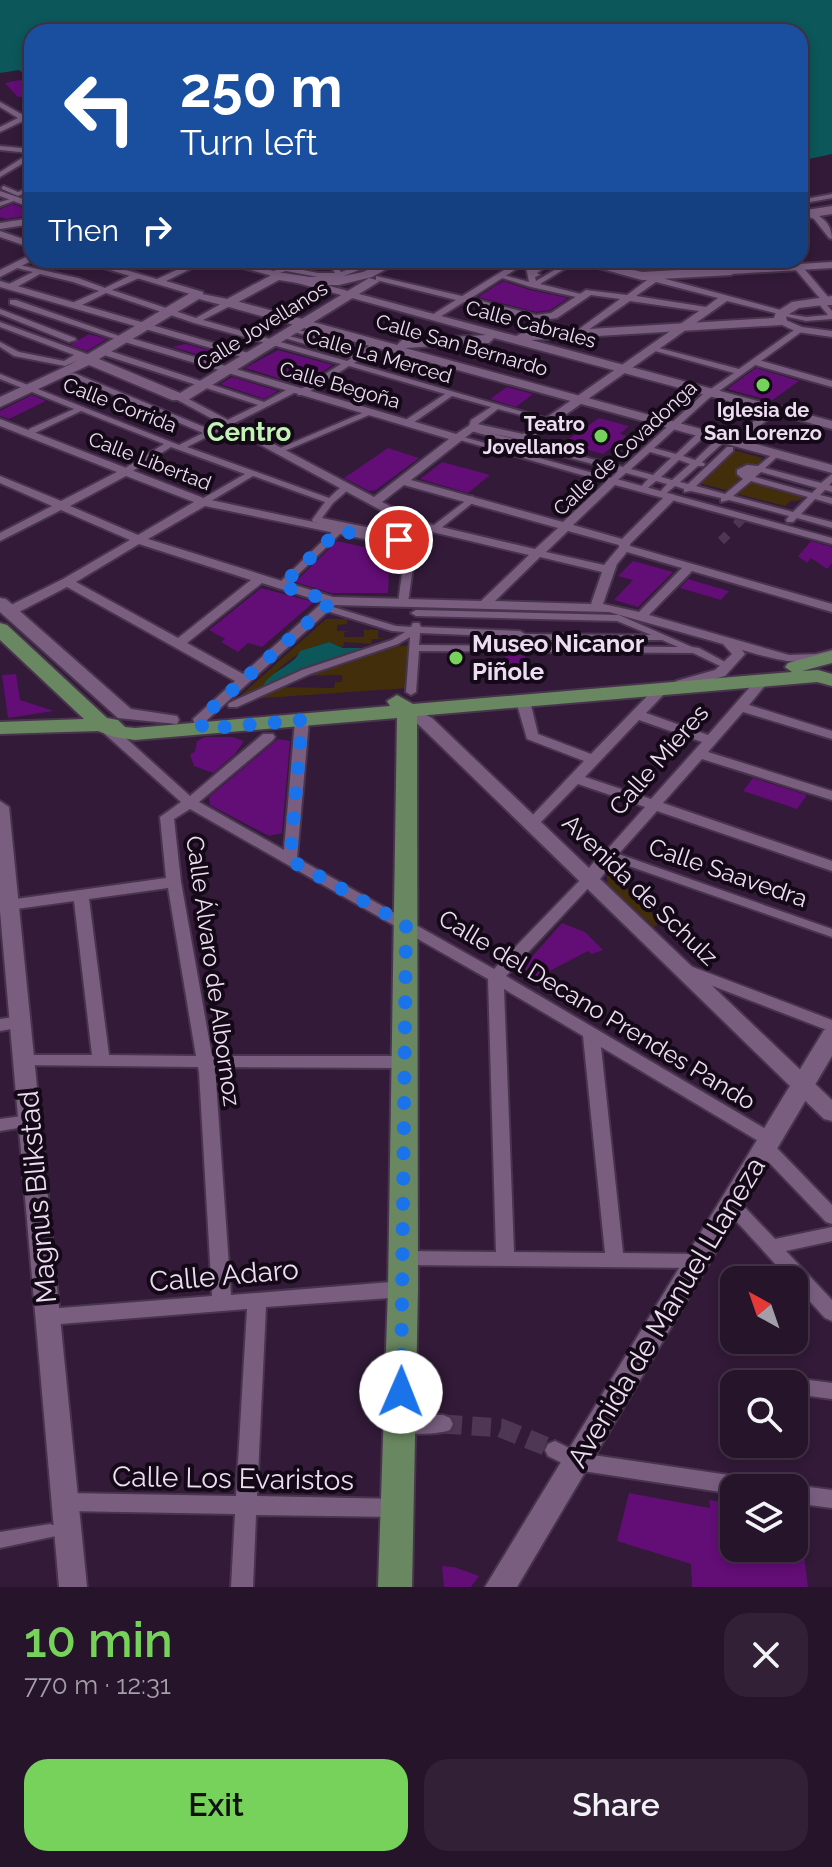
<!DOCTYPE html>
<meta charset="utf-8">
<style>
:root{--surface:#26142a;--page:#322136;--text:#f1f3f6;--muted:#a49ea8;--line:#423347;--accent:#76d25a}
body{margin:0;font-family:Raleway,sans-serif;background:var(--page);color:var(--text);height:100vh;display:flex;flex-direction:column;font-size:30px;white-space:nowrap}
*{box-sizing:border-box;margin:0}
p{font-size:26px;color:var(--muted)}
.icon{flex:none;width:44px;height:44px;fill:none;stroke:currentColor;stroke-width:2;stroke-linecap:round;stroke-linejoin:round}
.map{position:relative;height:1587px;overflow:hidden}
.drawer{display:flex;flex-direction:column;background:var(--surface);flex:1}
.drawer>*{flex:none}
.guide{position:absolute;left:24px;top:24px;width:784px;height:244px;border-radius:24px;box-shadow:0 4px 12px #0003,0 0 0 2px var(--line);background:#1a4fa0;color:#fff;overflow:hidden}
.needle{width:52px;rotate:320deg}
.fabs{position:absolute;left:720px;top:1266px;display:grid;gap:16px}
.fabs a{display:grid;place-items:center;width:88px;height:88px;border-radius:16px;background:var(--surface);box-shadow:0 4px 12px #0003,0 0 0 2px var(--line);font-size:40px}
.pin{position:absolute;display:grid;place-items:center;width:68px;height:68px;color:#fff;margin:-34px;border:4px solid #fff;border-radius:50%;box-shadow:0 2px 8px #0007}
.me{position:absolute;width:88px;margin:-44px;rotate:1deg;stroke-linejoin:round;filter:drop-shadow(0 0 6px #0008)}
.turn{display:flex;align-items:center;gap:28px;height:168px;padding:0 24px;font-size:36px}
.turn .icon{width:104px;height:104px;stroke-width:2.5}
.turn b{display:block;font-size:56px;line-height:68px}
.then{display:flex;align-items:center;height:76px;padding:0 24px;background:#0003;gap:16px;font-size:30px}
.round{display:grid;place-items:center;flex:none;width:84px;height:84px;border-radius:24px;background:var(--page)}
.headline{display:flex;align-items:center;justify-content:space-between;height:136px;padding:0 24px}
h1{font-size:48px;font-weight:600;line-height:60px;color:var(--accent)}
.action{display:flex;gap:16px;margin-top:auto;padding:16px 24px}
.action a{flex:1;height:92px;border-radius:24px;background:var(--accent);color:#111;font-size:32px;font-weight:600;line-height:92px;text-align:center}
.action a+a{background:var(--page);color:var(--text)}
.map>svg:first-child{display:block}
.green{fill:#422e0b}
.water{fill:#0b5759}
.building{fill:#630d76}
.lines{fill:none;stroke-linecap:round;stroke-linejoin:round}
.pedestrian-tunnel{stroke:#4e3754;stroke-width:9;stroke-dasharray:9 5;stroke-linecap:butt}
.minor-tunnel{stroke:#4e3754;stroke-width:19;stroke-dasharray:19 10;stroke-linecap:butt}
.pedestrian-casing{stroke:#48344d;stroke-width:4}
.minor-casing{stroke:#48344d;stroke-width:4}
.tertiary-casing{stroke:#48344d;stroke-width:4}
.secondary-casing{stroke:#48344d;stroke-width:4}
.primary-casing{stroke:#48344d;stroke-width:4}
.pedestrian{fill:#795e80;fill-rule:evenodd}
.minor{fill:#795e80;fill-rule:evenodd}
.tertiary{fill:#795e80;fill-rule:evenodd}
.secondary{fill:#795e80;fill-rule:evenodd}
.primary{fill:#698760;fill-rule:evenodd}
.route{stroke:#1a73e8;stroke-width:14;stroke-dasharray:0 25.2}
.poi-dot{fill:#76d25a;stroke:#140a17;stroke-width:3}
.labels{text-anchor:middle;stroke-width:8;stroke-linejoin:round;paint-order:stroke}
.far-street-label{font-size:20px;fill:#edddf1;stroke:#140a17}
.far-poi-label{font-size:20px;font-weight:bold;fill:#edddf1;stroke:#140a17}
.poi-label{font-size:24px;font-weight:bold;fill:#edddf1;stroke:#140a17;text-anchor:start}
.street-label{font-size:24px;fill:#edddf1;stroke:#140a17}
.far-district-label{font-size:26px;font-weight:bold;fill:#c1f3b3;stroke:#140a17}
.near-street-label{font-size:28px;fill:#edddf1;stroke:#140a17}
</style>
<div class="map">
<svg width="832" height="1587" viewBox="0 0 832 1587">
<rect width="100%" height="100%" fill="#321a38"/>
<path class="green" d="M733 450 762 458 758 466 737 468V474L745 479 726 490 699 483Z
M751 481 803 495 802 500 790 501 785 506 738 494Z
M326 619H347V624L337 625V631H349L344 633V637H364V630H378V638L387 639H372L371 644 344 642 343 647C335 646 332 641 325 643 301 649 281 664 263 686H266L240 696Z
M389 646H411L408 688 252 699 279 687 334 688 335 682H342V675L301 676Z
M616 871 626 874 620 882 661 922 654 927 607 884V875Z"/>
<path class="water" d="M0 0H832V154L800 161V32H32V80L19 70 0 73Z
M329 642 343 648H364L263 686C270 671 295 665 300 651Z"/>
<path class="building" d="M20 80 32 83V96L18 97 5 83Z
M13 204 32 211V215L6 219 0 217V209Z
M503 281 530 290 568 298 550 310 536 312 478 297Z
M89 334 107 339 87 351 70 345Z
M185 344H186L233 357 224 362 172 347Z
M278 350 333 365 301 385 245 368Z
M756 368 799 381 771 401 727 389Z
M232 377 278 391 264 399 220 384Z
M507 387 533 394 516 407 490 399Z
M32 395 46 401 9 419 0 416V411Z
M599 418 629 426 620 434 627 436 603 454 563 443Z
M388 448 419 458 376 490 369 491 344 478Z
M442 462 472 470 490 475 468 493 420 479Z
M337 541 390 553 388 593H331L295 582Z
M811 541 832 547V563L827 569 811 558 807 563 798 556Z
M633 561 673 572 638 607 614 600 633 580 618 576Z
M688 579 705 584 729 591 721 600 680 588Z
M261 588 314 602 262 647 248 643 238 652 221 642 225 639 209 630Z
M505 655H525V671L506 670Z
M16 674 20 700 54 711 8 718 2 675Z
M205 737H232L244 741 235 754 213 773 194 766 190 755 195 751 197 741Z
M278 739 290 741 282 833 269 836 210 805 209 797Z
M753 778 807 795 797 809 743 791Z
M562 923 585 932 603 950 592 954 588 951 538 977 522 968Z
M629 1493 710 1508 709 1500 734 1504V1548H803L808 1587H692L691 1564 617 1541Z
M442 1566 454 1567 479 1576 471 1587H444Z"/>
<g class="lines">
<path class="pedestrian-tunnel" d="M736 525 744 517
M721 541 729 533"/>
<path class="minor-tunnel" d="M443 1424 501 1428 555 1450"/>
<g class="pedestrian-casing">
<path id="pedestrian" d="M4 186 18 192 28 188 31 190 18 196 2 189V187Z
M832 194V198L800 204V200Z
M14 198 19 199 0 206V202Z
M303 260H313L293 268 318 273H335L326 260H333L341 272C353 269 362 260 373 260L364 268 344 276 346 278 342 280 337 277H318L286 271 275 274 271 272Z
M547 260H555L537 273 540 275 535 277 536 281 571 260H579L540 284 585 295V299L531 287 496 276 500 274 529 282 525 262H529L533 270Z
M15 264 78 278 105 288 133 274H139V278L112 290 196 318 226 301H232V305L203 320 347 361 352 358 281 337 285 335 357 354 361 352 291 331 295 329 366 348 377 341H383V345L354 363 555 421 551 423 498 409 473 428 469 426 471 420 491 407 452 396 410 425H404V421L445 394 349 366 304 395H298V391L341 364 194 323 106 293 78 307H72V303L99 291 73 282 40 274 15 288H9V284L33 272 13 267 11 266Z
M376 276 466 297 467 299 460 301 376 280Z
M10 300H16L122 337 115 339 10 304Z
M819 301H832V305H827L832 311V319L806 321 784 316 788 314 806 317 828 315 818 303Z
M0 309 75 338 76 340 69 342 0 314Z
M0 322 87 354 88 356 65 366 14 356 0 347V342L19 352 64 361 74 355 0 327Z
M797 328 804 330 708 399 654 448 676 454 698 433H704V437L683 456 695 460 717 439H723V443L702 462 705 464 704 466H698L680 482 688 484 727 447H733V451L696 486 725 494 743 479 737 474V470L747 465 758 466 774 453 778 456 765 468 821 483 832 474V482L829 485 832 486V492L825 490 820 495 832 498V504L815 499 801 514 832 522V528L797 518 793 522H787L786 520 789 516 729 500 721 502V498L691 491 684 492V489L675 486 662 497 658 494 667 484 656 481 643 492 639 489 648 479 626 473 613 484 453 438 457 436H460L611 478 618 471 471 431 475 429 623 467 702 395 734 373 655 351V347L739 369ZM650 452 671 458 653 475 631 469ZM679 460 690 464 672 480 661 477ZM761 472 817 488 812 493 755 477ZM751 481 808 497 793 512 733 496Z
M101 350H107L264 402 290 388H296V392L187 447 329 498 342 486H348V490L333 503 322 518 385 531H401L406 534C388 542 334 527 313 522L312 520 325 502 253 476 206 504H200V500L245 474 171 447 128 474H122V470L164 444 81 411 35 433H29V429L74 409 0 379V374L179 445 203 433 67 375 74 373 209 429 258 405 101 354Z
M733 402H739L740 404 733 411H727V407Z
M367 411H373L374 413 280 453 277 454 273 451Z
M709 423H712L716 425 709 433H703L702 431Z
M671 494 832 538V544L668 499 667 497Z
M472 496 476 499 475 501 436 532H430V528Z
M338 528 343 531 341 533 284 588H278L276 586 278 584 335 529Z
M410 549 415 552 408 603 403 606 398 603 405 552Z
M333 607 396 626 411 627 413 623H419L421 627 520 631 525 634 651 635 617 621 416 616 411 613 416 610 619 615 692 647 699 648 727 663 722 666 718 665 693 653 419 651 416 692 411 695 406 692 410 637 398 644 310 674 237 707H229L228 705 229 703 302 670 392 640 405 632 392 631 330 612 328 610ZM420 633 515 637 520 640H662L678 647 419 645Z
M610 851 832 929V937L606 858 604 855Z
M50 1524 56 1526 58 1531 56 1536 0 1548V1532Z"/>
</g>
<g class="minor-casing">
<path id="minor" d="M0 102 32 120V125L23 121 0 132V127L18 118 0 107Z
M0 146 32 149V158L0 177V172L30 153 0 150Z
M0 191 32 202V208L0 196Z
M800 207C816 213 832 220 832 239L829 238 814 219 800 213Z
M0 231 32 242V248L0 237Z
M32 254 33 260 0 277V270Z
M77 260H91L157 279 198 260H209L166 281 203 292V296L200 297Z
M520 260H530L471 298 536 315 551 313 586 290 627 295 647 280 639 278V274L653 276 659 273 664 276 662 278 788 312 783 315 727 301 534 437 523 440 475 430 411 480 563 522 609 479 613 478 675 495V499L630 544V546L832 604V612L692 571 649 615 789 655 816 654 832 650V658C797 667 775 659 742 650L745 654 725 676 681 688 676 687 675 684 676 681 715 670 732 654 723 644 609 612 335 605 207 720 210 729 203 733 196 729 193 719 235 681 67 587 19 612 7 614 1 610 63 579 130 540 61 510 0 541V533L52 506 0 483V476L61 501 117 472 0 426V419L206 499 379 536H397L409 529 410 526 172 397 181 395 374 497 449 439 118 340V336H124L456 434 473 423 523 434 699 311 630 301 578 337 573 334 575 332 620 299 591 295 557 318 536 321 464 302 435 320 427 318ZM656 282 718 298 706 307 636 296ZM126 476 194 502 138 535 70 506ZM404 485 558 528 535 549 420 522 382 502ZM615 485 663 498 622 539 573 525ZM205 506 379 542C396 543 409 544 420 529L529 555 481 601 333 597 148 539ZM568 531 619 545V547L604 565 546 552ZM139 544 142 545 251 580 178 638 76 582ZM627 552 682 568 639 612 603 604 617 564ZM540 557 602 572 591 604 495 601ZM262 583 323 602 243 674 187 643Z
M795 265H801L829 298V302H823L795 269Z
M0 281 255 355 257 357 249 359 0 287Z
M781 318 802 327 832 331V337L797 332 778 323 776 321Z
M755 359 832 381V387L752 364V360Z
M773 407 777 408V412L737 444H729V440Z
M762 678 768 682 749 705 832 731V739L743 712 708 752 832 791V800L702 759 663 803 832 861V871L657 811 615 858H605L603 855 605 852 645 807 578 784 538 825 533 826 526 822 584 761 527 739 516 701 518 698H528L530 701 538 734 591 754 656 687 661 686 668 690 646 713 708 735 757 679ZM639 720 702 742 651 799 585 777Z
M302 716 309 720 297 858 494 969 585 875H595L597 878 595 881 506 976 776 1135 779 1140 774 1145 832 1205V1224L826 1222 759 1152 756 1147 760 1142 601 1047 623 1253 697 1254 704 1256 706 1261 704 1266 697 1268 403 1265 396 1263 394 1258 396 1253 403 1251 496 1252 488 979 190 809 174 819 181 882 212 1056H405L411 1058 413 1062 411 1066 405 1068 215 1067 231 1295 403 1281 410 1284 412 1289 410 1294 403 1297 266 1307 257 1496 398 1499 405 1501 408 1508 405 1515 398 1517 256 1515 253 1587H231L235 1514 66 1511 59 1509 56 1502 59 1495 66 1493 236 1496 247 1309 48 1325 41 1322 38 1317 41 1312 48 1309 212 1296 199 1072 198 1067 19 1065 17 1061 19 1057 25 1055H92L74 901 9 910 1 905 9 900 166 878 160 817 181 802 98 728 96 725 98 722H108L190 796 263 734H273L275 737 273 740 199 802 284 850 295 720ZM168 888 196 1056 109 1055 89 899ZM504 989 583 1036 605 1253 514 1252Z
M685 964 832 1020V1032L679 973 677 969 679 965Z
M22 1016 28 1018 30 1022 28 1026 0 1031V1019Z
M30 1115 36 1117 39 1121 36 1125 0 1131V1119Z
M731 1197 737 1199 775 1239 832 1227V1241L786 1251 832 1300V1321L825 1318 794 1284V1280H790L725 1209 722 1204 725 1199Z
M794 1378 832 1383V1399L794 1394V1384H785L787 1380Z
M401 1415H443L450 1418 453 1424 450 1430C435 1435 409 1435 394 1430L391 1424 394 1418Z
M555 1441 579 1453 756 1479 763 1482 766 1488H734V1494L576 1470 548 1456 545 1450 548 1444Z
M794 1485 832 1490V1508L794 1503V1488H786Z"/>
</g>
<g class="tertiary-casing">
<path id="tertiary" d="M32 218V224L0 229V223Z
M214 260H233L516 336 522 333 774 318 776 312 792 302 832 296V304L799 308 786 316 787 321 781 325 531 340 832 421V429L494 338 489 343 405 348 832 465V473L225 306V300L229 299 397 345 402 340 486 335Z
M832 262V268L731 274 725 271 731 268Z
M407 705 432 718 589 868 603 851H617L619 855 600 879 832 1100V1121L824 1119 420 726 399 710 401 706Z
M0 801 9 807 87 1587H59L0 911Z"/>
</g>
<g class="secondary-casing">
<path id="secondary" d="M832 206V214L800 219V211Z
M388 260H403L372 277 339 285H310L279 280 229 307 199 299 99 359 180 393 369 278 380 281 188 400H172L89 365 0 407V397L71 364 192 292 227 299 277 272 310 277H339L363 272Z
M569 260H591L642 272 731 267 737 271 731 275 642 280Z
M0 598 6 599 131 709 177 716 179 720 177 724 118 718 0 612Z
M832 1028V1056L517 1587H485L824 1030Z"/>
</g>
<g class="primary-casing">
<path id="primary" d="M0 623 7 625 107 718 118 720 125 727 135 728 390 706 387 701 397 695 413 704 792 672 785 667 788 663 832 651V663L802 671 818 670 832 674V686L817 682 417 716 418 1289 412 1587H378L388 1289 397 718 135 740 114 737 98 731 0 734V722L84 719 0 640Z"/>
</g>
<use href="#pedestrian" class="pedestrian"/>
<use href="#minor" class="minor"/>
<use href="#tertiary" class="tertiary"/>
<use href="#secondary" class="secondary"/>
<use href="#primary" class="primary"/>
</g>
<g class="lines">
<path class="route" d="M399 540 338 531 281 586 332 601 200 719 203 729 302 720 290 860 406 925 401 1392"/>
</g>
<g class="poi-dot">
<circle cx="763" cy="385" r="8"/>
<circle cx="601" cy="436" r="8"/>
<circle cx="456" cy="658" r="8"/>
</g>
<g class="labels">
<g class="far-street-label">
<text transform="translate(531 324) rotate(15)" y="7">Calle Cabrales</text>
<text transform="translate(262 326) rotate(-32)" y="7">Calle Jovellanos</text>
<text transform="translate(462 345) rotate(16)" y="7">Calle San Bernardo</text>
<text transform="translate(379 356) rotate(16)" y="7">Calle La Merced</text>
<text transform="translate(340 385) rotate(16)" y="7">Calle Begoña</text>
<text transform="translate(120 405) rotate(21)" y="7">Calle Corrida</text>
<text transform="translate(625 448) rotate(-43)" y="7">Calle de Covadonga</text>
<text transform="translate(150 461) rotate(21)" y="7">Calle Libertad</text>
</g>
<g class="far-poi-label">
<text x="763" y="417">Iglesia de<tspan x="763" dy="23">San Lorenzo</tspan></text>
<text x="585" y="431" text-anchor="end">Teatro<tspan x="585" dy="23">Jovellanos</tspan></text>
</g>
<g class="poi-label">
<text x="472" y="652">Museo Nicanor<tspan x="472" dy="28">Piñole</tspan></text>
</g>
<g class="street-label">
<text transform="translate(659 760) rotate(-49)" y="8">Calle Mieres</text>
<text transform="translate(728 873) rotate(19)" y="8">Calle Saavedra</text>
<text transform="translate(640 890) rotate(44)" y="8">Avenida de Schulz</text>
<text transform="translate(213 971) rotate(82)" y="8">Calle Álvaro de Albornoz</text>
<text transform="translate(597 1010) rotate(31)" y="8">Calle del Decano Prendes Pando</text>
</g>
<g class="far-district-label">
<text x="249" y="441">Centro</text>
</g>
<g class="near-street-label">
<text transform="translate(37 1197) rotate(-95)" y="10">Magnus Blikstad</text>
<text transform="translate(224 1275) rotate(-5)" y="10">Calle Adaro</text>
<text transform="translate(666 1312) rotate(-59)" y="10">Avenida de Manuel Llaneza</text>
<text transform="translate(233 1478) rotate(1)" y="10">Calle Los Evaristos</text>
</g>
</g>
</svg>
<div class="fabs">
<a><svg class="needle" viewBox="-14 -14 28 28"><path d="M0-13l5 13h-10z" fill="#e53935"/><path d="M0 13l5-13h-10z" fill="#a49ea8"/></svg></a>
<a><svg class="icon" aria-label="search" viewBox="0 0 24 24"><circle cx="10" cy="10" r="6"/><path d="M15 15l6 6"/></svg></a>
<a><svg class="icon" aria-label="layers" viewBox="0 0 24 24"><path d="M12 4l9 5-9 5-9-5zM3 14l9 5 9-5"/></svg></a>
</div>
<div class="pin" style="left:399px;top:540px;background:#d93025"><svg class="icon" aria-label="arrive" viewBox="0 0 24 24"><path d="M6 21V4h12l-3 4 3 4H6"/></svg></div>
<svg class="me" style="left:401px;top:1392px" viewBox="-20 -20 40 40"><circle r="19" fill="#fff"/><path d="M0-13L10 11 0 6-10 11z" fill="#1a73e8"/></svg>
<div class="guide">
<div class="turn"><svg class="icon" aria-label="left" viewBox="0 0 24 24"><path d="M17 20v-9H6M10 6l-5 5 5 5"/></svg><div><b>250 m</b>Turn left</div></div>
<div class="then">Then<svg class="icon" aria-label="right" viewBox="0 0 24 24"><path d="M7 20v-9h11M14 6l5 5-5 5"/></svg></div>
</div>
</div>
<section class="drawer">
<div class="headline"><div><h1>10 min</h1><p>770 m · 12:31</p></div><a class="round"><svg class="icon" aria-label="close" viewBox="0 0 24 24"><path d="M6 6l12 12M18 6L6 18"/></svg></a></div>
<div class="action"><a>Exit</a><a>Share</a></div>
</section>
